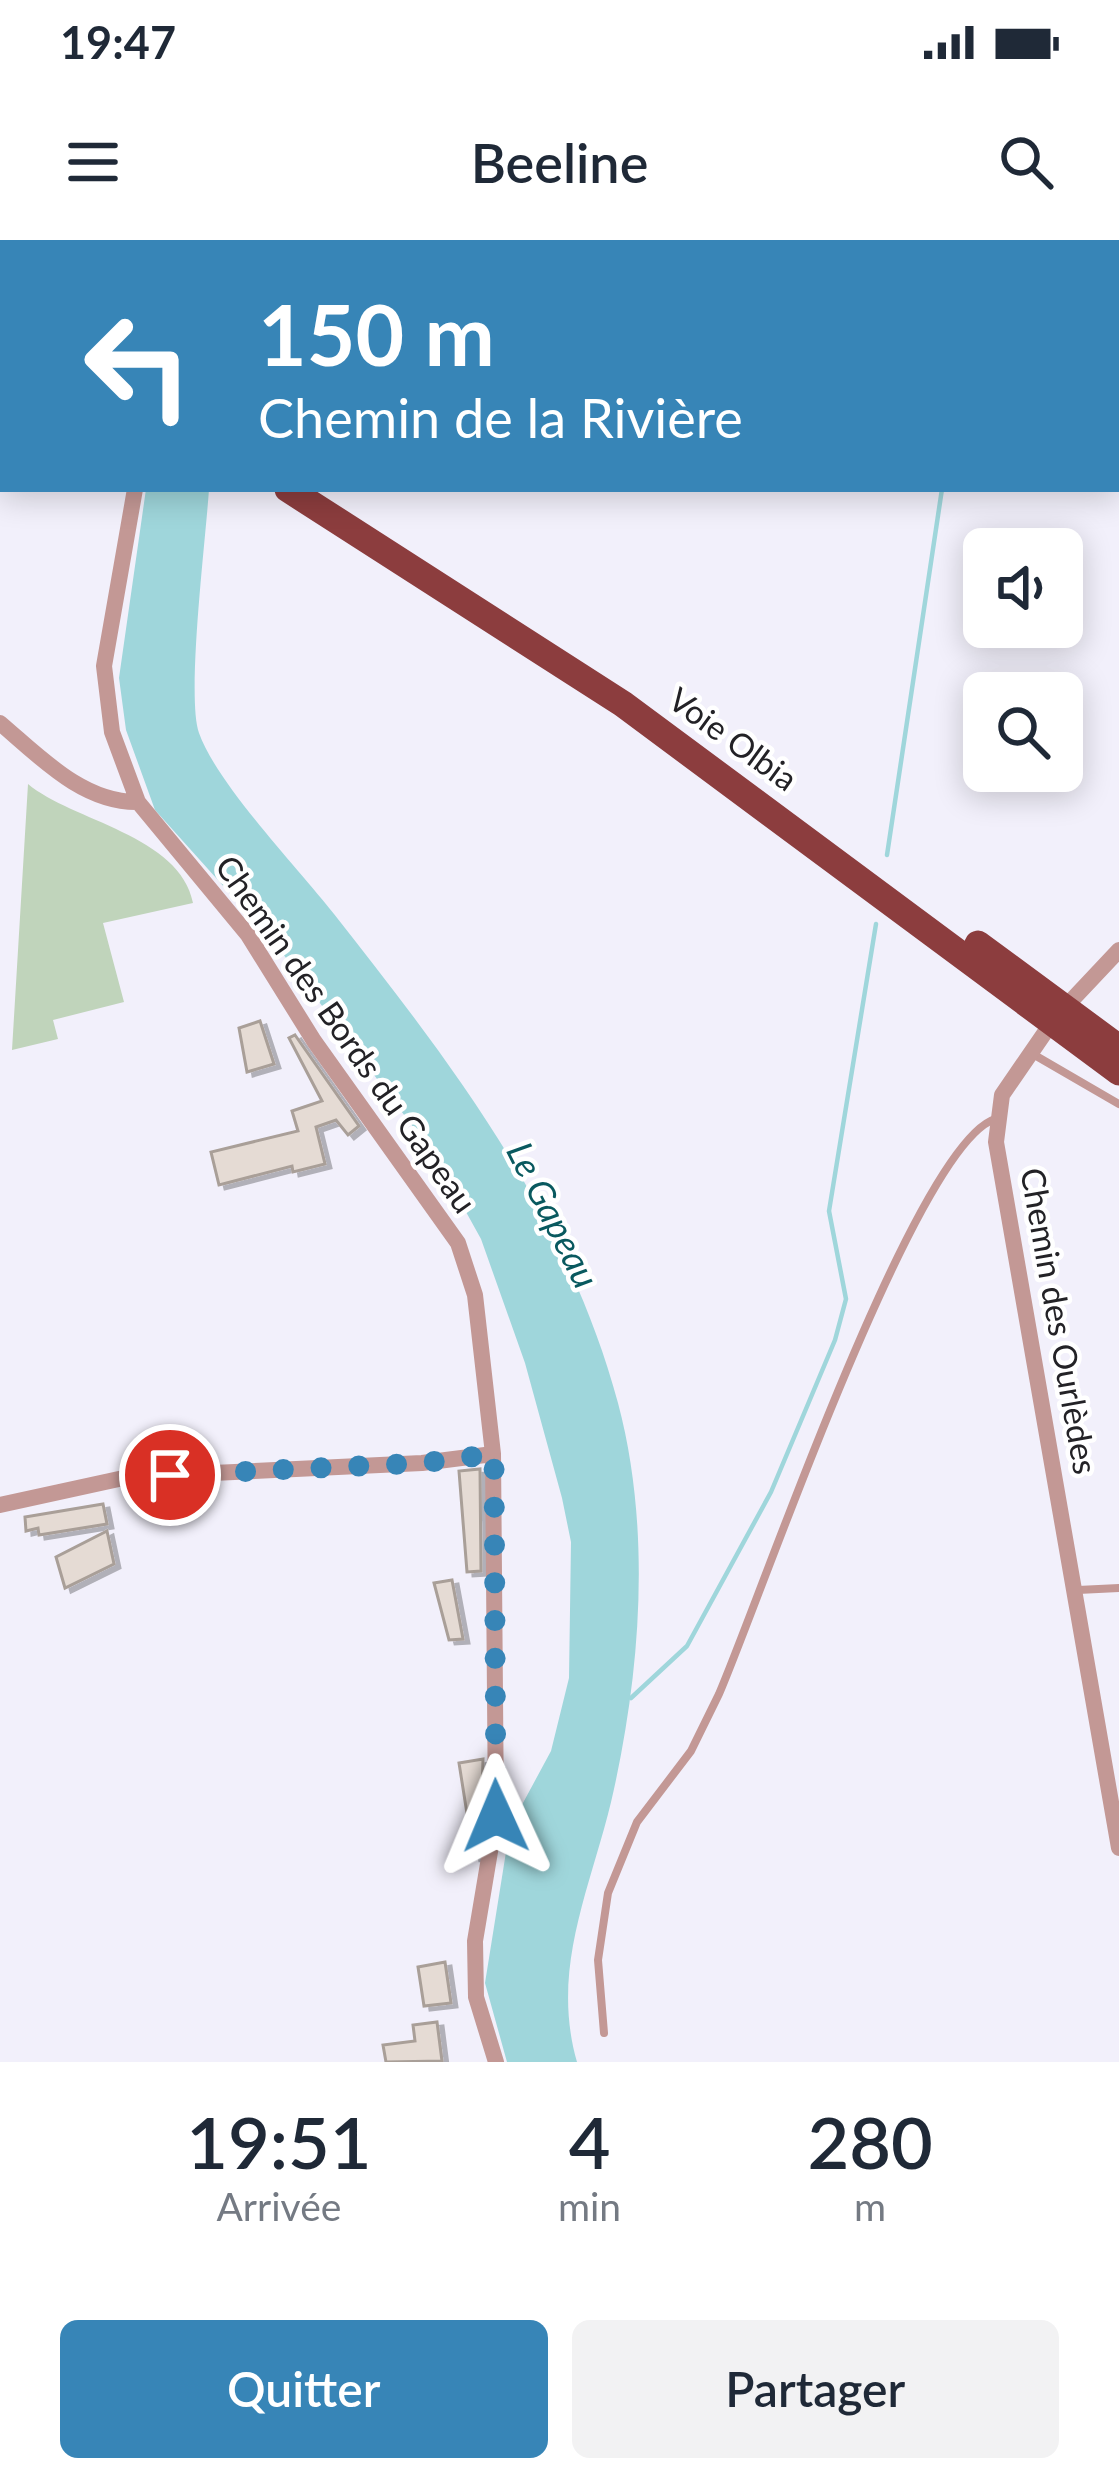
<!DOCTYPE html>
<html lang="fr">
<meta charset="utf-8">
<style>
:root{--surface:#fff;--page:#f2f2f3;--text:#1f2937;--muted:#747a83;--accent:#3785b7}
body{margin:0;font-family:Lato,sans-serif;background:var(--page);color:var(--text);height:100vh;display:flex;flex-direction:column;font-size:45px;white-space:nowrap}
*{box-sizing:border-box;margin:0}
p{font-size:39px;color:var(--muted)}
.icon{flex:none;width:66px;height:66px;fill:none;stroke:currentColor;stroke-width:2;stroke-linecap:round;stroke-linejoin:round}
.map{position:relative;height:1822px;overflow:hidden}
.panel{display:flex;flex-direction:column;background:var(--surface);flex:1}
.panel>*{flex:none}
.hud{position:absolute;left:0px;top:0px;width:1119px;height:252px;box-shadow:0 6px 30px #0003;background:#3785b7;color:#fff;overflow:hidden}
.fabs{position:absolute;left:963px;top:288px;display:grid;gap:24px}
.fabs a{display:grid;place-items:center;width:120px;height:120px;border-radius:18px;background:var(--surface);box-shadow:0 6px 30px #0003;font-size:60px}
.pin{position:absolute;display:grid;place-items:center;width:102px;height:102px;color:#fff;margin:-51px;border:6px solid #fff;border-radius:50%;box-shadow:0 3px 12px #0007}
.me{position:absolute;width:132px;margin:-66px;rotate:359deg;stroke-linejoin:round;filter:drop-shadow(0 0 9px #0008)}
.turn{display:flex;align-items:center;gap:42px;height:252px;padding:0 60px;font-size:54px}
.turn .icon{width:156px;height:156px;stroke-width:2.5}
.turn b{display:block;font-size:84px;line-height:102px}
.eta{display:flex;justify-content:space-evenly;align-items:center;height:204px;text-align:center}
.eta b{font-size:72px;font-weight:600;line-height:84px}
.action{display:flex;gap:24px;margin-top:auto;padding:24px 60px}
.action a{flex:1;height:138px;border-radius:18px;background:var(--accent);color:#fff;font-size:48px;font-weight:600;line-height:138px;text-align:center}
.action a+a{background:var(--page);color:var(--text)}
.status{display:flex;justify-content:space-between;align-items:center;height:84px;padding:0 60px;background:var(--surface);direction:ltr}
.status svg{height:33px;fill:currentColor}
header{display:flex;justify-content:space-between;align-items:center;height:156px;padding:0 60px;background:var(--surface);font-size:54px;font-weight:600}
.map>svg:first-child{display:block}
.green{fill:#c0d4bb}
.water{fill:#9fd6db}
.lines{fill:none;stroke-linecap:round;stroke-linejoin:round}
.stream{stroke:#9fd6db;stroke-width:4.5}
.building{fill:#e5dbd4;stroke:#a99f98;stroke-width:3;filter:url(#shadow)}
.service{stroke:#c39895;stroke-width:8}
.minor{stroke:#c39895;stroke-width:16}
.trunk{stroke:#8c3d3e;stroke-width:27}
.route{stroke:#3785b7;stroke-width:21;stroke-dasharray:0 37.8}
.labels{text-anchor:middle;stroke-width:9;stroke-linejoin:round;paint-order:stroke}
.street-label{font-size:33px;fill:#232226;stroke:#fff}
.water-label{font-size:36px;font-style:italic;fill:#09595f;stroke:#fff}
</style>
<div class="status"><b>19:47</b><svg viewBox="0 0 49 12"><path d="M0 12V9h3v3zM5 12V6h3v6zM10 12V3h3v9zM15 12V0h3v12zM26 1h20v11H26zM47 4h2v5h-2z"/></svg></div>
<header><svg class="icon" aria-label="menu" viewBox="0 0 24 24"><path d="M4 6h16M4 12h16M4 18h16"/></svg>Beeline<svg class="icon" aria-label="search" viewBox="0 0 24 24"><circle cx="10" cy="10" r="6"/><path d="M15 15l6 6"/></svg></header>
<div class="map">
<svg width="1119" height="1822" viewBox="0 0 1119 1822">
<defs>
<filter id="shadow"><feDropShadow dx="6" dy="4" stdDeviation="0" flood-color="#0004"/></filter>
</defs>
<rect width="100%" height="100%" fill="#f2f0fb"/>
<path class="green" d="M28 544C72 581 180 595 193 663L103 683 124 762 53 780 58 799 12 810Z"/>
<path class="water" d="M146 249H209C206 297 186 456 199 493 217 544 298 628 334 674 453 825 567 974 618 1163 651 1287 641 1426 614 1549 594 1642 549 1725 577 1822H507L485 1743 510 1587 551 1511 569 1438 571 1302 562 1258 525 1123 481 999 435 916 277 706 155 570 126 490 119 438Z"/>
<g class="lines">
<path class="stream" d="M970 3V0
M887 615 942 249
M631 1458 687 1406 771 1252 835 1100 846 1059 829 971 876 684"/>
</g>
<path class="building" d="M260 781 274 824 247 832 239 788Z
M295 795 359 886 348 895 336 880 316 887 325 924 293 932 292 926 219 945 211 912 298 891 292 871 322 861 289 798Z
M480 1229 481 1331 467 1332 459 1231Z
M103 1264 107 1284 39 1295 38 1288 26 1291 25 1277Z
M107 1291 114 1324 65 1348 56 1317Z
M452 1340 463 1399 449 1400 434 1343Z
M483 1519 481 1586 474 1618 459 1523Z
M445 1722 451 1763 424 1766 418 1727Z
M437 1782 442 1821 386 1822 383 1805 415 1801 413 1785Z"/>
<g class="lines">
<path class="service" d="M1031 813 1119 864
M1078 1350 1119 1348
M604 1793 598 1720 608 1653 637 1582 691 1511 719 1454C761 1357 915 905 995 879"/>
<path class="minor" d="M260 3 264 0
M135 249 104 426 112 492 138 562 248 695 314 801 458 1003 475 1055 493 1214 496 1576 475 1701 476 1757 496 1822
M0 483C40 517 83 563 138 562
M1071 761 1119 710
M1046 791 1002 855 996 902 1119 1608
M0 1265 128 1237 422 1223 493 1214"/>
<path class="trunk" d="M0 68 3 69
M288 249 623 464 1119 832
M978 704 1119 808"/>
</g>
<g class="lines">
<path class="route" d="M170 1235 422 1223 494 1214 496 1576"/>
</g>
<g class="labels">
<g class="street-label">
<text transform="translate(733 499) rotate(36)" y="12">Voie Olbia</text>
<text transform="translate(346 794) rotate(55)" y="12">Chemin des Bords du Gapeau</text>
<text transform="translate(1059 1081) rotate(80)" y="12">Chemin des Ourlèdes</text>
</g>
<g class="water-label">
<text transform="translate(553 975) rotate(63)" y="13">Le Gapeau</text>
</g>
</g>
</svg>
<div class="fabs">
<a><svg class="icon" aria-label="sound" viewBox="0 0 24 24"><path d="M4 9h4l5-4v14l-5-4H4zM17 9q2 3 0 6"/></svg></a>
<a><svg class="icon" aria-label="search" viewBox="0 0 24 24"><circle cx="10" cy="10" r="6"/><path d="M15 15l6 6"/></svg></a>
</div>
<div class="pin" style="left:170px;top:1235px;background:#d93025"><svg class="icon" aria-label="arrive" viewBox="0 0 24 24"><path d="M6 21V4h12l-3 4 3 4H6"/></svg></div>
<svg class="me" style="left:496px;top:1576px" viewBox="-20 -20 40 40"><path d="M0-17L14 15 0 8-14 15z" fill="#3785b7" stroke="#fff" stroke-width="4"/></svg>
<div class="hud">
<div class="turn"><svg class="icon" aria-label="left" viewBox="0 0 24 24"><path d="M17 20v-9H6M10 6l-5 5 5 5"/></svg><div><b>150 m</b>Chemin de la Rivière</div></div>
</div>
</div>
<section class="panel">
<div class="eta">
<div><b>19:51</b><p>Arrivée</p></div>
<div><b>4</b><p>min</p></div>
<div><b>280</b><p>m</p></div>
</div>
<div class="action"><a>Quitter</a><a>Partager</a></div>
</section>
